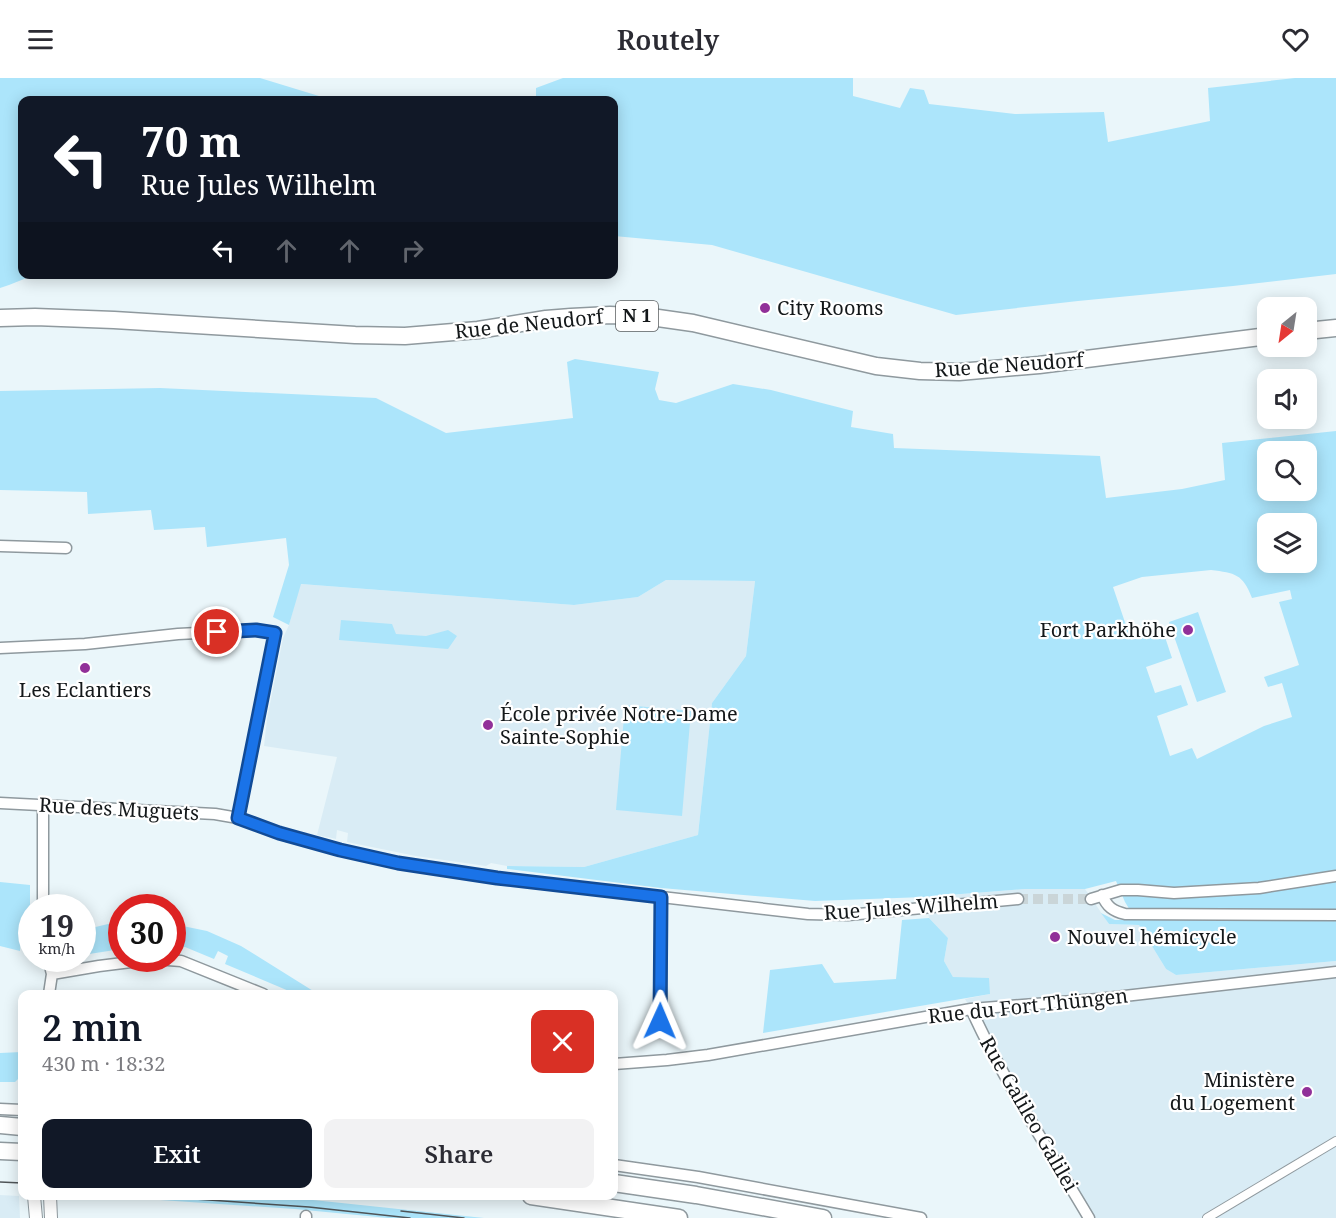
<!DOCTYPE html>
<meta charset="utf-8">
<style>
:root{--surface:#fff;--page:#f2f2f3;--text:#2b2b33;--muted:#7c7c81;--accent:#111827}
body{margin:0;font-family:"Noto Serif",serif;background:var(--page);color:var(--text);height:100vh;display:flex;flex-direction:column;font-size:22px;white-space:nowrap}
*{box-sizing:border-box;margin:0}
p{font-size:20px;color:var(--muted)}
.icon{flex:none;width:33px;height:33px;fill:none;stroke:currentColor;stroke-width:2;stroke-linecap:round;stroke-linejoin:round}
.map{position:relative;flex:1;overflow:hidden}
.drawer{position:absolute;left:18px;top:912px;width:600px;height:210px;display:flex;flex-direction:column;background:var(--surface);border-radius:12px;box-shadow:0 3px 15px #0003}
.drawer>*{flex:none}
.top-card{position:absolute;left:18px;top:18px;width:600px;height:183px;border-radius:12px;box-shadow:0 3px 15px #0003;background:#111827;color:#fff;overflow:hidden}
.needle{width:39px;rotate:210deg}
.fabs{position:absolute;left:1257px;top:219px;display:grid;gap:12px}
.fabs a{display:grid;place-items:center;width:60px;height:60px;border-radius:12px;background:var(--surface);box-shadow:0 3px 15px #0003;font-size:30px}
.speed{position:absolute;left:18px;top:816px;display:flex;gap:12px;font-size:30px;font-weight:700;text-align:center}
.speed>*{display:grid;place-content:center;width:78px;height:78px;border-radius:50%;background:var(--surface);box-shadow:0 3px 15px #0003;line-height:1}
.speed small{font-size:15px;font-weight:400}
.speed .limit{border:9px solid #d22;background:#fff;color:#111}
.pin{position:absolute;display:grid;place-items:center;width:51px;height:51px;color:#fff;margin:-26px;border:3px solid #fff;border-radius:50%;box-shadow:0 2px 6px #0007}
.me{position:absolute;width:66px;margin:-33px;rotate:1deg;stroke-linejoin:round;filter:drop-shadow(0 0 4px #0008)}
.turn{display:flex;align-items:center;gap:21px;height:126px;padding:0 24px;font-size:27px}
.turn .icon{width:78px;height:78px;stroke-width:2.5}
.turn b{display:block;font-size:42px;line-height:51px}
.lanes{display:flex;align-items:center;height:57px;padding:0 24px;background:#0003;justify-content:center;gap:30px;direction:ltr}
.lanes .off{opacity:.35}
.round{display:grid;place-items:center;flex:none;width:63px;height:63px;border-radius:12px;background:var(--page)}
.headline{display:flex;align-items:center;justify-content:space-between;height:102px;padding:0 24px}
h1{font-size:36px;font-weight:600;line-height:45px;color:var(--accent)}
.action{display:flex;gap:12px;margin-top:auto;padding:12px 24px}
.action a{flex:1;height:69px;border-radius:12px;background:var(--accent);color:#fff;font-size:24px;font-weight:600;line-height:69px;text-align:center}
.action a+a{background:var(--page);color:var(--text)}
header{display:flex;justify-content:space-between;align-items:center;height:78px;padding:0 24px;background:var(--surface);font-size:27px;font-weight:600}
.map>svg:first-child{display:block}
.built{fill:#d9ecf5}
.green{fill:#ace5fb;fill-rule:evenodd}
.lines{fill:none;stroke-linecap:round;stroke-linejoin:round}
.minor-tunnel{stroke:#cad5d8;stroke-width:10;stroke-dasharray:10 5;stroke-linecap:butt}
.pedestrian-casing{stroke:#8f999e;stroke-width:10}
.minor-casing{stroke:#8f999e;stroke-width:13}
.tertiary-casing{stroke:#8f999e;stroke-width:14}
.primary-casing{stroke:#8f999e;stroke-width:19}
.pedestrian{stroke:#fff;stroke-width:8}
.minor{stroke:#fff;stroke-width:10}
.tertiary{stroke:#fff;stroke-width:12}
.primary{stroke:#fff;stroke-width:16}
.tram{stroke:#505659;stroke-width:1.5}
.route-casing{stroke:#114b97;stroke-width:15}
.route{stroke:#1a73e8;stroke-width:10}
.poi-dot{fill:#913099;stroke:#fff;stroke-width:2}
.labels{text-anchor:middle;stroke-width:4.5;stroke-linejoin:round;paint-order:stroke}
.shield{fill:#fff;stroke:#5a5d5f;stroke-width:1.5}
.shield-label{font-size:18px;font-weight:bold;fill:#14181a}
.poi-label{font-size:20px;fill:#14181a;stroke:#fff;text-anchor:start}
.street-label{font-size:20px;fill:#14181a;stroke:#fff}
</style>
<header><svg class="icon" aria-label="menu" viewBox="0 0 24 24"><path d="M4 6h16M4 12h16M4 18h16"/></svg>Routely<svg class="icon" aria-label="heart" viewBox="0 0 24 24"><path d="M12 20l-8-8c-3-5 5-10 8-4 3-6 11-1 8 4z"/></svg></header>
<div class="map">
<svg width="1336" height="1140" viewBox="0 0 1336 1140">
<rect width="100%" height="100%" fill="#eaf6fa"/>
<path class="built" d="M666 502 755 503 746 578 712 625 698 757 584 789 507 788 491 785 486 788 416 778 347 764 348 755 337 752 336 761 317 757 337 679 264 668 267 641 283 560 289 547 300 506 574 527 638 519Z
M1024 811H1085L1109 846 1139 847 1166 891 1176 897 1336 883V1140H1089L965 921 990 916 953 899 944 883 948 860 929 840 925 819Z
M0 1117 19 1118 20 1140H0Z"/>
<path class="green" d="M0 0H260L332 22H22V196L34 197 9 207 0 210Z
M563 0H853V18L900 30 910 10 924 12 929 26 1015 36 1104 34 1108 64 1210 43 1208 10 1295 0H1336V196L1233 208 1078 223 956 237 712 167 614 158V22H536V10Z
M575 281 659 294 655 311 659 322 676 325 733 306 771 312 853 333 851 349 893 356 894 370 1100 378 1106 420 1182 411 1225 402 1222 365 1336 353V883L1176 897 1166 891 1139 847 1109 846 1101 835 1115 842H1136L1125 824 1116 803 1085 811H1024L924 819 815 823 661 810 507 791V788L584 789 698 757 712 625 746 578 755 503 666 502 638 519 574 527 301 506 289 547 273 539 289 487 286 460 207 469 205 449 154 452 151 432 88 436 87 414 0 412V313L160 310 376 320 446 355 573 340 567 284ZM1268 374H1306V412H1268ZM1268 446H1306V484H1268ZM1211 492C1235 495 1243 496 1252 520L1290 512 1292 521 1279 524 1299 587 1264 599 1268 609 1282 605 1292 639 1264 648 1197 681 1192 670 1170 678 1157 638 1188 627 1181 607 1155 615 1146 589 1172 580 1161 547 1156 549 1157 553 1131 562 1113 509 1142 499Z
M1198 534 1226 614 1197 624 1169 544Z
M341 542 392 546 396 556 426 558 448 552 457 558 448 571 339 562Z
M625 627 691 633 682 738 616 732Z
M0 804 30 807V838L22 842 20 873 0 868Z
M929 840 948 860 944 883 953 899 989 900 990 916 763 955 770 892 822 886 834 905 896 901 902 842Z
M108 846H121V871L83 877V852Z
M173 846 207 853 241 868 318 916H296L225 886 228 878 218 873 214 881 185 869 173 868Z
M22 974V997L15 1004H0V975Z
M101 1118H275L484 1140H388L295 1131Z"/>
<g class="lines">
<path class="minor-tunnel" d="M1018 821H1091"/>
<g class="pedestrian-casing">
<path id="pedestrian" d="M1207 1140 1336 1063"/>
</g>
<g class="minor-casing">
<path id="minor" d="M0 468 66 470
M0 570 85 566 178 556 256 552 275 555 238 740
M0 725 215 736 238 740 279 755 340 772 398 785 497 800 808 836 848 837 1018 821
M1102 817C1107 829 1113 833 1125 836L1336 837
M1091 821 1121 812H1138L1174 815 1259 810 1336 798
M43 830V728
M48 880 52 896 49 916
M52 896 99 888 155 881 181 883 263 916
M971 931C1004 1003 1048 1071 1089 1140
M661 943V819
M614 986 667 982 708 977 971 931 1098 921 1336 894
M0 1031 22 1032
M614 1087 698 1099 921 1140
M306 1138V1140"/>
</g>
<g class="tertiary-casing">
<path id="tertiary" d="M34 1118 36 1140
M50 1118 51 1140"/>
</g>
<g class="primary-casing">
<path id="primary" d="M0 240 35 239 114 242 355 257 405 258 478 252 546 241 571 239 610 237 651 239 693 245 876 288 920 293 959 294 1039 287 1268 258
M1306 253 1336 250
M0 1047 22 1049
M0 1073 22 1074
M614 1105 696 1117 823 1140
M531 1118 679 1140"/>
</g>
<use href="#pedestrian" class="pedestrian"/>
<use href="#minor" class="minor"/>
<use href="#tertiary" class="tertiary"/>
<use href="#primary" class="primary"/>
<path class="tram" d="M0 1104 22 1105
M151 1118 309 1129 410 1140
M401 1133 464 1140"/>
</g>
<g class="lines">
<g class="route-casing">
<path id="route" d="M217 554 256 552 275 555 238 740 279 755 340 772 398 785 497 800 661 819 660 943"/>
</g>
<use href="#route" class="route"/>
</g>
<g class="poi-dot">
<circle cx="765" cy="230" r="6"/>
<circle cx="1188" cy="552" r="6"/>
<circle cx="85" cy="590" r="6"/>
<circle cx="488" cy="647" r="6"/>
<circle cx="1055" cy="859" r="6"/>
<circle cx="1307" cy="1014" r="6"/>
</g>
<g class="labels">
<rect class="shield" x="616" y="223" width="42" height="30" rx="4.5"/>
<g class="shield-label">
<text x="637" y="244">N 1</text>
</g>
<g class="poi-label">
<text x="777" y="237">City Rooms</text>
<text x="1176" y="559" text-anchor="end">Fort Parkhöhe</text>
<text x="85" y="619" text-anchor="middle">Les Eclantiers</text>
<text x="500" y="643">École privée Notre-Dame<tspan x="500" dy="23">Sainte-Sophie</tspan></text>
<text x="1067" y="866">Nouvel hémicycle</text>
<text x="1295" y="1009" text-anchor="end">Ministère<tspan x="1295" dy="23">du Logement</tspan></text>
</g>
<g class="street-label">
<text transform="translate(529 246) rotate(-6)" y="7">Rue de Neudorf</text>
<text transform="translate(1009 287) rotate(-4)" y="7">Rue de Neudorf</text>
<text transform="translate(119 731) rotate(3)" y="7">Rue des Muguets</text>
<text transform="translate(911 829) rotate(-4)" y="7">Rue Jules Wilhelm</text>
<text transform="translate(1028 928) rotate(-6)" y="7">Rue du Fort Thüngen</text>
<text transform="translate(1029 1036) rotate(60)" y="7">Rue Galileo Galilei</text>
</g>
</g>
</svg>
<div class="fabs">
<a><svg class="needle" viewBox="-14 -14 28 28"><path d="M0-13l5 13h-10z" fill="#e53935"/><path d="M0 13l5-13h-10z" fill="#7c7c81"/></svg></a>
<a><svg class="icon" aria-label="sound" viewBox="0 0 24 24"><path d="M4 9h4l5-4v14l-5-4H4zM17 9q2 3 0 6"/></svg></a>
<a><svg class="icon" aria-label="search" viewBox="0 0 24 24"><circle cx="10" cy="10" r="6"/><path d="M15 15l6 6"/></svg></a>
<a><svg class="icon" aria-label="layers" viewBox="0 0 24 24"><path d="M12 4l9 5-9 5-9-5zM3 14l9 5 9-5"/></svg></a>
</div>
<div class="speed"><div>19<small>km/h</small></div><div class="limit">30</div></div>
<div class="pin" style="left:217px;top:554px;background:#d93025"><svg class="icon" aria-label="arrive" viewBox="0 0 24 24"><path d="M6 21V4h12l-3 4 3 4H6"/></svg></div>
<svg class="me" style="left:660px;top:943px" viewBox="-20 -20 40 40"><path d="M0-17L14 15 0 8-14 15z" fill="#1a73e8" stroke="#fff" stroke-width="4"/></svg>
<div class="top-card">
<div class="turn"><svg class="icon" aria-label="left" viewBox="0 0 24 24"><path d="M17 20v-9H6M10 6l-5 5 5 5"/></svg><div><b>70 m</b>Rue Jules Wilhelm</div></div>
<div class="lanes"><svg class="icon" aria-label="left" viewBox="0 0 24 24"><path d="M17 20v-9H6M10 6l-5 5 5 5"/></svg><svg class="icon off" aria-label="ahead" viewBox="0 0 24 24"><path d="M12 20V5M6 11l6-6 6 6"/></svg><svg class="icon off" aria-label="ahead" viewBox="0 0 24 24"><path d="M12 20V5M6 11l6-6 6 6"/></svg><svg class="icon off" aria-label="right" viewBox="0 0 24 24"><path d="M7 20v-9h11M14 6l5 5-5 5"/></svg></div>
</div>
<section class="drawer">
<div class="headline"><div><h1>2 min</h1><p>430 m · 18:32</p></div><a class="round" style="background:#d93025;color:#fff"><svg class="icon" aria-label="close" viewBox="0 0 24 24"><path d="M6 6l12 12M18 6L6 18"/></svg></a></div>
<div class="action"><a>Exit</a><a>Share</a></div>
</section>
</div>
